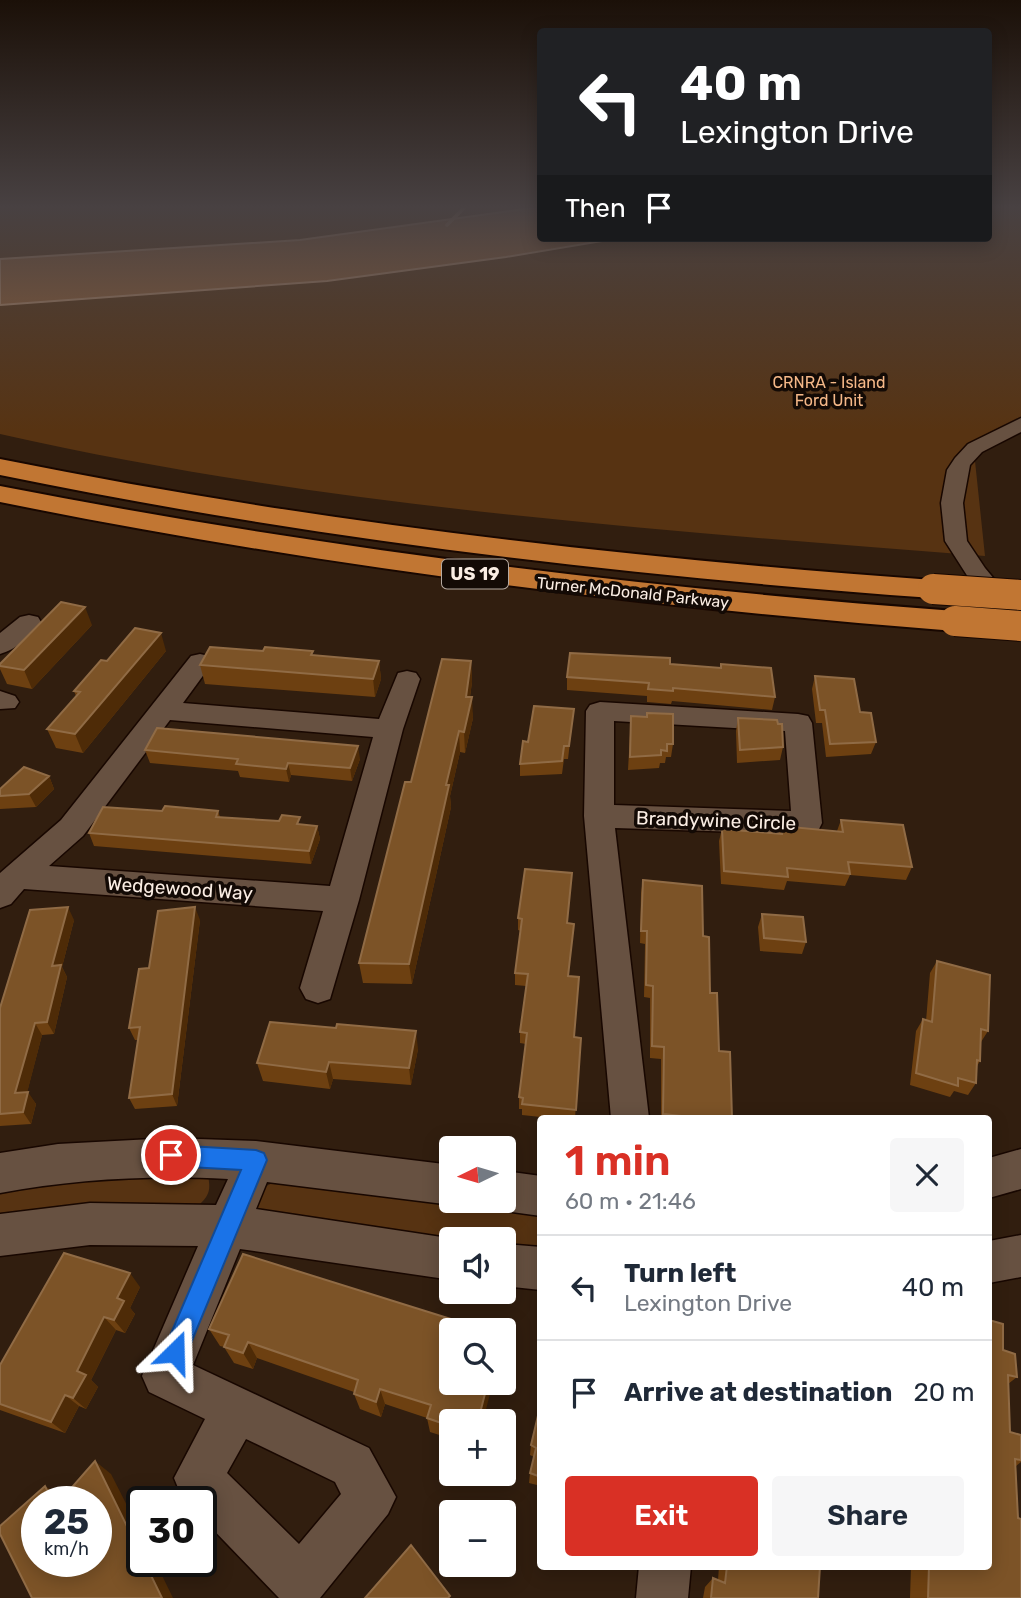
<!DOCTYPE html>
<meta charset="utf-8">
<style>
:root{--surface:#fff;--page:#f6f6f7;--text:#1f2937;--muted:#747a83;--line:#e0e1e3;--accent:#d93025}
body{margin:0;font-family:Rubik,sans-serif;background:var(--page);color:var(--text);height:100vh;display:flex;flex-direction:column;font-size:26px;white-space:nowrap}
*{box-sizing:border-box;margin:0}
p{font-size:23px;color:var(--muted)}
.icon{flex:none;width:38px;height:38px;fill:none;stroke:currentColor;stroke-width:2;stroke-linecap:round;stroke-linejoin:round}
.map{position:relative;flex:1;overflow:hidden}
.side{position:absolute;left:537px;top:1115px;width:455px;height:455px;display:flex;flex-direction:column;background:var(--surface);border-radius:7px;box-shadow:0 4px 18px #0003}
.side>*{flex:none}
.top-card{position:absolute;left:537px;top:28px;width:455px;height:214px;border-radius:7px;box-shadow:0 4px 18px #0003;background:#202124;color:#fff;overflow:hidden}
.needle{width:46px;rotate:265deg}
.fabs{position:absolute;left:439px;top:1136px;display:grid;gap:14px}
.fabs a{display:grid;place-items:center;width:77px;height:77px;border-radius:7px;background:var(--surface);box-shadow:0 4px 18px #0003;font-size:35px}
.speed{position:absolute;left:21px;top:1486px;display:flex;gap:14px;font-size:35px;font-weight:700;text-align:center}
.speed>*{display:grid;place-content:center;width:91px;height:91px;border-radius:50%;background:var(--surface);box-shadow:0 4px 18px #0003;line-height:1}
.speed small{font-size:18px;font-weight:400}
.speed .limit{border:4px solid #111;border-radius:10px;background:#fff;color:#111}
.pin{position:absolute;display:grid;place-items:center;width:60px;height:60px;color:#fff;margin:-30px;border:4px solid #fff;border-radius:50%;box-shadow:0 2px 7px #0007}
.me{position:absolute;width:77px;margin:-38px;rotate:22deg;stroke-linejoin:round;filter:drop-shadow(0 0 5px #0008)}
.turn{display:flex;align-items:center;gap:24px;height:147px;padding:0 28px;font-size:32px}
.turn .icon{width:91px;height:91px;stroke-width:2.5}
.turn b{display:block;font-size:49px;line-height:60px}
.then{display:flex;align-items:center;height:66px;padding:0 28px;background:#0003;gap:14px;font-size:26px}
.round{display:grid;place-items:center;flex:none;width:74px;height:74px;border-radius:7px;background:var(--page)}
.summary{display:flex;align-items:center;justify-content:space-between;height:119px;padding:0 28px}
h1{font-size:42px;font-weight:600;line-height:52px;color:var(--accent)}
.button{display:flex;gap:14px;margin-top:auto;padding:14px 28px}
.button a{flex:1;height:80px;border-radius:7px;background:var(--accent);color:#fff;font-size:28px;font-weight:600;line-height:80px;text-align:center}
.button a+a{background:var(--page);color:var(--text)}
ul{padding:0;list-style:none}
li{display:flex;align-items:center;gap:21px;height:105px;padding:0 28px;border-top:2px solid var(--line)}
li div{flex:1}
li b{display:block;font-size:26px}
li em{font-style:normal}
.map>svg:first-child{display:block}
.green{fill:#573312}
.water{fill:#946137;stroke:#b38b6b;stroke-width:2}
.lines{fill:none;stroke-linecap:round;stroke-linejoin:round}
.stream{stroke:#b38b6b;stroke-width:3.5}
.minor-casing{stroke:#180700;stroke-width:3}
.highway-casing{stroke:#180700;stroke-width:4}
.minor{fill:#675141;fill-rule:evenodd}
.highway{fill:#c17633;fill-rule:evenodd}
.highway-bridge-casing{stroke:#180700;stroke-width:32;stroke-linecap:butt}
.highway-bridge{stroke:#c17633;stroke-width:30}
.wall{fill:#6d4011}
.shaded-wall{fill:#4e2b07}
.building{fill:#7c5327;stroke:#906b45;stroke-width:2}
.route{fill:#1a73e8;stroke:#114b97;stroke-width:2}
.labels{text-anchor:middle;stroke-width:7;stroke-linejoin:round;paint-order:stroke}
.far-park-label{font-size:16px;fill:#f5b888;stroke:#130a05}
.far-street-label{font-size:16px;fill:#faede3;stroke:#130a05}
.shield{fill:#130a05;stroke:#b5a9a0;stroke-width:2}
.shield-label{font-size:18px;font-weight:bold;fill:#faede3}
.street-label{font-size:19px;fill:#faede3;stroke:#130a05}
</style>
<div class="map">
<svg width="1021" height="1598" viewBox="0 0 1021 1598">
<rect width="100%" height="100%" fill="#311e0f"/>
<path class="green" d="M0 208H530L300 240 0 259Z
M989 208H1021V420L973 442 985 556C656 530 323 507 0 434V305L327 281 506 257 620 238H989Z
M80 1175 208 1176C211 1190 209 1196 199 1205L0 1224V1187Z
M281 1181 452 1200 541 1207V1249L504 1245V1239H454L260 1214C253 1194 263 1184 281 1181Z"/>
<path class="water" d="M531 208H541V238H620L506 257 327 281 0 305V259L300 240Z"/>
<g class="lines">
<path class="stream" d="M447 225 464 208"/>
<g class="minor-casing">
<path id="minor" d="M1021 418V432L982 452 970 465 963 503 967 541 985 568 1021 611V634L1012 632 968 577 945 541 941 503 947 470 955 458 968 444Z
M29 615 38 617 41 622C33 635 15 650 0 654V633L20 617Z
M200 654 209 656 213 662 183 703 379 719 398 673 407 671 416 673 420 679 403 729 359 900 330 999 318 1003 306 999 300 988 323 911 24 889 11 904 0 908V873L61 820 191 656ZM170 720 373 737 330 886 49 866 83 836Z
M0 691 15 696 19 702 15 708 0 709Z
M600 702 798 714 808 716 812 723 822 823 818 831 807 834 615 828 649 1118H611L584 816 586 711 590 705ZM614 721 785 731 791 811 614 805Z
M171 1138 256 1141 452 1165V1200H463L452 1205 267 1182 256 1209 455 1239H452V1280L240 1249 193 1365 369 1448 396 1497 388 1514 320 1598H279L201 1517V1502H187L181 1495 174 1478 205 1419 149 1392 142 1376 198 1246 90 1245 0 1256V1214L90 1203 216 1205 228 1179C150 1175 76 1179 0 1193V1153L58 1144ZM246 1439 335 1482 341 1494 299 1544 227 1473Z
M1021 1149V1189L989 1198V1158Z
M504 1171 541 1176V1216L504 1211 490 1205 488 1200H504Z
M1021 1235V1277L989 1283V1241Z
M504 1244 541 1247V1290L504 1286Z
M639 1566H691L688 1598H636Z"/>
</g>
<g class="highway-casing">
<path id="highway" d="M0 459C311 522 617 557 933 580L944 582 948 589 944 596 933 598C616 575 311 539 0 475Z
M0 486C316 548 634 587 955 611L966 614 971 621 966 628 955 631C634 606 316 566 0 502Z"/>
</g>
<use href="#minor" class="minor"/>
<use href="#highway" class="highway"/>
<g class="highway-bridge-casing">
<path id="highway-bridge" d="M933 589 1021 595
M955 621 1021 626"/>
</g>
<use href="#highway-bridge" class="highway-bridge"/>
</g>
<path class="wall" d="M92 625 32 689 7 684 0 669V664Z
M166 651 83 753 56 748 47 729 76 696 74 691 107 661Z
M314 655 379 661 381 679 375 697 205 684 200 665Z
M471 661 472 682 470 697 473 718 465 753 460 752 450 796 451 807 412 984 363 983 359 963 411 782Z
M670 664 720 668 721 664 775 697 772 710 672 701 671 704 647 702V696L567 690V677Z
M815 676 860 712 876 742 871 754 826 757 822 723H816L812 689Z
M574 709 568 759H564L562 774 520 776V764L528 742Z
M631 716 673 744 671 757H666L665 763H660L659 768 628 770Z
M738 718 783 747 780 760 737 763 736 731Z
M145 750 360 759 352 781 291 775 289 782 240 777 238 771 150 763Z
M49 776 54 789 36 807 0 809V789Z
M162 811H218L220 817 317 826 320 839 311 864 94 846 89 833Z
M841 820 912 867 906 880 850 875 845 886 787 881 784 890 721 884 719 841 722 829 779 834 781 826 837 831Z
M643 880 703 936 719 1051 732 1118H661V1059L650 1058V998L644 997 645 944 640 943 641 893Z
M762 914 806 942 802 954 760 951 758 927Z
M518 918 568 923 569 976 574 1037 581 1038 575 1118H550L522 1115V1109H519V1097L526 1044 520 1043V1032L526 986 515 985V973L521 931 518 930Z
M74 920 62 967 67 977 54 1034 42 1035 27 1092 36 1104 31 1124 0 1126V1008Z
M200 920 177 1106 135 1109 129 1098 138 1040H135L129 1028Z
M937 961 988 1031 981 1042 980 1061 977 1066 976 1083 968 1095 954 1091 950 1097 910 1085 916 1031 923 1019 926 1021 930 973Z
M418 1049 411 1085 333 1079 330 1089 263 1081 257 1063Z
M243 1254 483 1421H452V1439L430 1432 427 1418 385 1404 381 1417 360 1409 354 1394V1392L257 1358 253 1369 234 1363 224 1347 220 1346 209 1329Z
M140 1287 130 1308 135 1314 125 1333 116 1330 91 1380 98 1387 86 1409 79 1406 65 1433 0 1410V1365Z
M1003 1350 1017 1377 1008 1384 1010 1432 1021 1435V1462L1016 1466 1021 1598H910L911 1566H989Z
M541 1403V1486L529 1483 530 1473 534 1457 530 1455 531 1445Z
M719 1566H820L818 1598H703L705 1587 713 1578 718 1580Z"/>
<path class="shaded-wall" d="M85 607 92 625 32 689 24 670Z
M161 633 166 651 83 753 75 734Z
M379 661 381 679 375 697 373 679Z
M471 661 472 682 467 717 472 697 473 718 465 753 464 732 466 697Z
M459 731 460 752 450 796 451 807 412 984 409 964 446 785Z
M358 746 360 759 352 781 350 768Z
M288 763 291 775 289 782 286 769Z
M49 776 54 789 36 807 29 794Z
M317 826 320 839 311 864 309 851Z
M68 907 74 920 62 967 67 977 54 1034 47 1022 52 966Z
M195 907 200 920 177 1106 172 1094Z
M35 1023 42 1035 24 1105 15 1093Z
M416 1031 418 1049 411 1085 409 1068Z
M329 1062 333 1079 330 1089 326 1072Z
M28 1092 36 1104 31 1124 23 1112Z
M130 1273 140 1287 130 1308 135 1314 125 1333 114 1320 117 1298Z
M104 1317 116 1330 91 1380 98 1387 86 1409 73 1398 77 1371Z
M248 1342 257 1358 253 1369 243 1353Z
M488 1382H493L483 1421H478Z
M380 1389 385 1404 381 1417 376 1402Z
M65 1395 79 1406 65 1433 51 1422Z
M95 1461 111 1474 142 1535V1557Z
M45 1486 64 1498 66 1502H53Z
M144 1561H155L173 1598H162Z"/>
<path class="building" d="M61 602 85 607 24 670 0 666V664Z
M135 628 161 633 75 734 47 729 80 692 74 691 101 660 107 661Z
M210 647 263 651 265 647 313 651 311 655 379 661 373 679 200 665Z
M570 653 670 658V664L721 668V664L771 668 775 697 673 688V691L648 689 649 683 567 677Z
M442 659 471 661 466 697H472L464 732 459 731 446 785H449L409 964 359 963 405 782H411Z
M815 676 854 679 860 712 871 713 876 742 830 744 825 710H820Z
M534 706 574 709 569 746H564L562 761 520 764 523 741 528 742Z
M647 713 673 714V744H667V751L661 750V755L630 757 631 716 647 717Z
M738 718 777 720 778 724H782L783 747 740 750Z
M157 728 358 746 350 768 288 763 286 769 236 764 238 759 145 750Z
M24 767 49 776 29 794 0 796V789Z
M165 806 218 811 216 817 279 821 282 815 300 817 297 824 317 826 309 851 89 833 103 807 162 811Z
M841 820 903 825 912 867 848 862 850 874 787 868 788 877 724 871 722 829 782 834 781 826 843 832Z
M525 869 572 873 567 923 574 924 568 976 579 977 574 1037 581 1038 576 1110 522 1104 523 1098 519 1097 527 1033 520 1032 528 974 515 973 522 919 518 918Z
M643 880 702 886 703 936 709 937 710 993H717L719 1051 730 1052 732 1118H700L663 1114 664 1047 652 1046 653 986 646 985 647 931H641Z
M68 907 52 966 61 965 47 1022 35 1023 15 1093 28 1092 23 1112 0 1114V1008L30 910Z
M195 907 172 1094 129 1098 140 1027 129 1028 139 969 149 968 158 911Z
M762 914 803 917 806 942 764 938Z
M937 961 990 975 988 1031 981 1029 980 1061 977 1060 976 1083 958 1078V1086L916 1073 923 1019 932 1022Z
M270 1022 336 1028 337 1024 416 1031 409 1068 329 1062 326 1072 257 1063Z
M64 1253 130 1273 117 1298 124 1301 114 1320 104 1317 77 1371 86 1375 73 1398 65 1395 51 1422 0 1404V1365Z
M243 1254 486 1330H452V1382H488L478 1421 454 1412 450 1426 427 1418 431 1405 380 1389 376 1402 354 1394 358 1380 248 1342 243 1353 224 1347 229 1335 209 1329Z
M989 1320 1003 1324V1350L1015 1354 1017 1377 1008 1375 1010 1432 1021 1435V1460L1015 1459 1018 1518 1021 1519V1598H928L929 1566H989Z
M541 1403V1477L530 1473 536 1448 531 1445Z
M95 1461 142 1557V1561H144L162 1598H32L0 1534V1526L45 1486 53 1502H37V1561H96V1502H59Z
M411 1545 450 1596 448 1598H365Z
M727 1566H820L818 1598H711L713 1578 725 1583Z"/>
<linearGradient id="sky" x2="0" y2="1"><stop stop-color="#1b1008"/><stop offset="0.48" stop-color="#484142"/><stop offset="1" stop-color="#484142" stop-opacity="0"/></linearGradient>
<rect width="1021" height="431" fill="url(#sky)"/>
<path class="route" d="M171 1145 256 1150 264 1153 267 1160 184 1360 175 1364 167 1360 163 1352 241 1170 171 1166 163 1163 160 1155 163 1148Z"/>
<g class="labels">
<g class="far-park-label">
<text x="829" y="388">CRNRA - Island<tspan x="829" dy="18">Ford Unit</tspan></text>
</g>
<g class="far-street-label">
<text transform="translate(633 592) rotate(6)" y="6">Turner McDonald Parkway</text>
</g>
<rect class="shield" x="442" y="559.5" width="66" height="29" rx="5"/>
<g class="shield-label">
<text x="475" y="580">US 19</text>
</g>
<g class="street-label">
<text transform="translate(716 820) rotate(2)" y="7">Brandywine Circle</text>
<text transform="translate(180 888) rotate(4)" y="7">Wedgewood Way</text>
</g>
</g>
</svg>
<div class="fabs">
<a><svg class="needle" viewBox="-14 -14 28 28"><path d="M0-13l5 13h-10z" fill="#e53935"/><path d="M0 13l5-13h-10z" fill="#747a83"/></svg></a>
<a><svg class="icon" aria-label="sound" viewBox="0 0 24 24"><path d="M4 9h4l5-4v14l-5-4H4zM17 9q2 3 0 6"/></svg></a>
<a><svg class="icon" aria-label="search" viewBox="0 0 24 24"><circle cx="10" cy="10" r="6"/><path d="M15 15l6 6"/></svg></a>
<a>+</a>
<a>−</a>
</div>
<div class="speed"><div>25<small>km/h</small></div><div class="limit">30</div></div>
<div class="pin" style="left:171px;top:1155px;background:#d93025"><svg class="icon" aria-label="arrive" viewBox="0 0 24 24"><path d="M6 21V4h12l-3 4 3 4H6"/></svg></div>
<svg class="me" style="left:175px;top:1352px" viewBox="-20 -20 40 40"><path d="M0-17L14 15 0 8-14 15z" fill="#1a73e8" stroke="#fff" stroke-width="4"/></svg>
<div class="top-card">
<div class="turn"><svg class="icon" aria-label="left" viewBox="0 0 24 24"><path d="M17 20v-9H6M10 6l-5 5 5 5"/></svg><div><b>40 m</b>Lexington Drive</div></div>
<div class="then">Then<svg class="icon" aria-label="arrive" viewBox="0 0 24 24"><path d="M6 21V4h12l-3 4 3 4H6"/></svg></div>
</div>
<section class="side">
<div class="summary"><div><h1>1 min</h1><p>60 m · 21:46</p></div><a class="round"><svg class="icon" aria-label="close" viewBox="0 0 24 24"><path d="M6 6l12 12M18 6L6 18"/></svg></a></div>
<ul>
<li><svg class="icon" aria-label="left" viewBox="0 0 24 24"><path d="M17 20v-9H6M10 6l-5 5 5 5"/></svg><div><b>Turn left</b><p>Lexington Drive</p></div><em>40 m</em></li>
<li><svg class="icon" aria-label="arrive" viewBox="0 0 24 24"><path d="M6 21V4h12l-3 4 3 4H6"/></svg><div><b>Arrive at destination</b></div><em>20 m</em></li>
</ul>
<div class="button"><a>Exit</a><a>Share</a></div>
</section>
</div>
